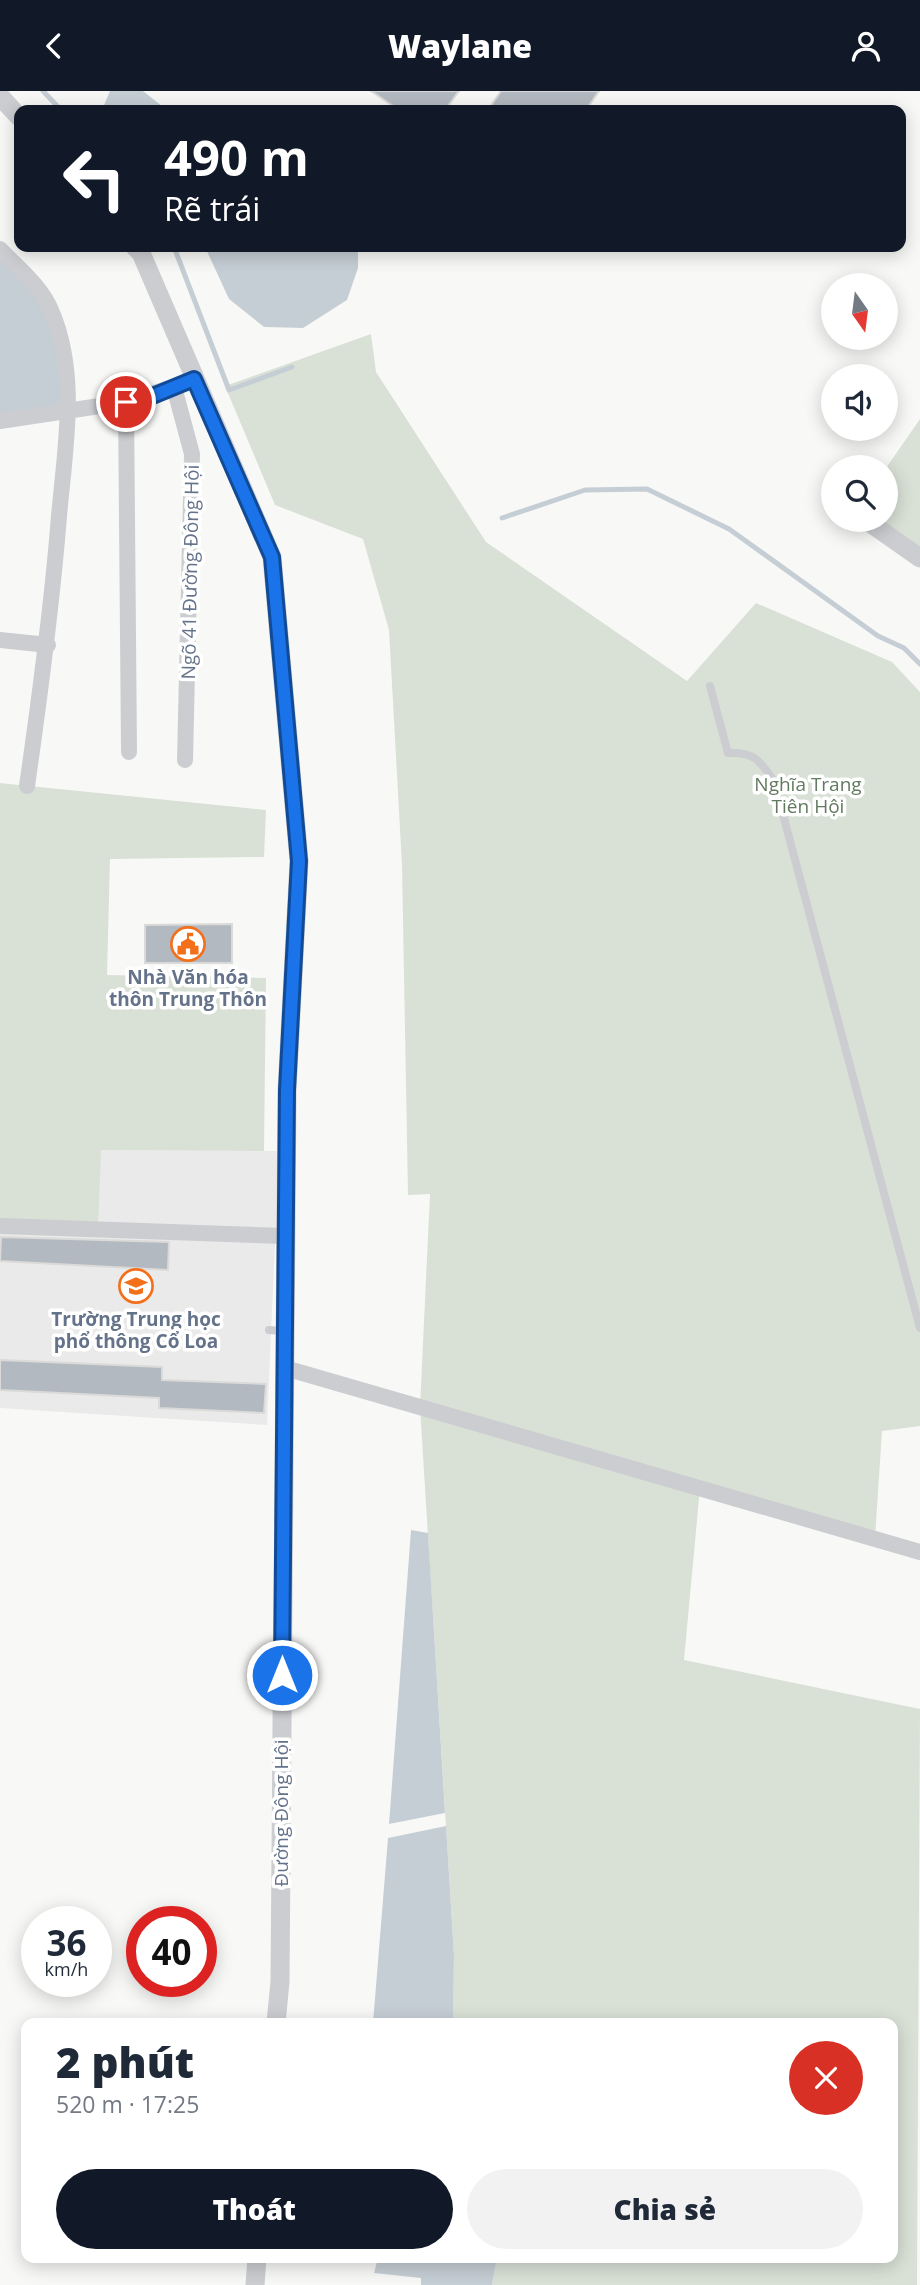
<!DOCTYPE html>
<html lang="vi">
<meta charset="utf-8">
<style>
:root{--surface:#fff;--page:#f2f2f3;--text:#1f2937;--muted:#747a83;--accent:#111827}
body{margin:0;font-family:"Open Sans",sans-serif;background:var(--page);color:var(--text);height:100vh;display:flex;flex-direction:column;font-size:26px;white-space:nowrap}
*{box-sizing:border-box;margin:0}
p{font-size:23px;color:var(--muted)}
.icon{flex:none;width:38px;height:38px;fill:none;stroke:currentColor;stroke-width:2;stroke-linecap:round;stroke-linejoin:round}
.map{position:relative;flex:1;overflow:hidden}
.details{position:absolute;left:21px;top:1927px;width:877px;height:245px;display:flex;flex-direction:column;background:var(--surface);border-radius:14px;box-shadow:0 4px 18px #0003}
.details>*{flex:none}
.guide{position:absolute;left:14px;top:14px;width:892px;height:147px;border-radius:14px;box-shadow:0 4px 18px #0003;background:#111827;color:#fff;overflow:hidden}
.needle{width:46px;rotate:166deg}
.controls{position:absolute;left:821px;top:182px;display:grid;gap:14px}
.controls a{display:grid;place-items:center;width:77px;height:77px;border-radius:50%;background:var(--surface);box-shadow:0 4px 18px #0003;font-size:35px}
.speed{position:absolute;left:21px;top:1815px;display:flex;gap:14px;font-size:35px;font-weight:700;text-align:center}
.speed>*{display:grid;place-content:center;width:91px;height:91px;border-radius:50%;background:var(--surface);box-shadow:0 4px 18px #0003;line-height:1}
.speed small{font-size:18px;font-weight:400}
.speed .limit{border:10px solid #d22;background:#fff;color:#111}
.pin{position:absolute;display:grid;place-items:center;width:60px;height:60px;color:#fff;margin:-30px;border:4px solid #fff;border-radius:50%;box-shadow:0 2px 7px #0007}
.me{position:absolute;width:77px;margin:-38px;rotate:0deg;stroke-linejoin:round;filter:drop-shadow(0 0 5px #0008)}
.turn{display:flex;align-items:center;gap:24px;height:147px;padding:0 35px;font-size:32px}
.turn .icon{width:91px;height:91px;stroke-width:2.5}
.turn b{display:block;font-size:49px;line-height:60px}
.round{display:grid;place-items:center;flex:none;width:74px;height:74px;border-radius:37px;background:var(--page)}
.overview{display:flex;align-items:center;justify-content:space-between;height:119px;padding:0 35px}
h1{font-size:42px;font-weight:800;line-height:52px}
.button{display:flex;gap:14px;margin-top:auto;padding:14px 35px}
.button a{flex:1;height:80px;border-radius:42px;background:var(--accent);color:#fff;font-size:28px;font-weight:800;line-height:80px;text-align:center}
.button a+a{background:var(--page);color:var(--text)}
header{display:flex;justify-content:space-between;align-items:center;height:91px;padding:0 35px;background:var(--accent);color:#fff;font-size:32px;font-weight:800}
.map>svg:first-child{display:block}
.built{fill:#e9eae9}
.green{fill:#d9e1d6}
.water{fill:#c6ced5}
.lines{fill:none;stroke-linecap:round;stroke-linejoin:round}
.stream{stroke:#c6ced5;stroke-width:5}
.building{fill:#b3b9c1;stroke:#dadad8;stroke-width:2}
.service{stroke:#cbcdd1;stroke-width:8}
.minor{stroke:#cbcdd1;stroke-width:16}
.tertiary{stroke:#cbcdd1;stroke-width:19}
.route-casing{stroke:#114b97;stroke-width:18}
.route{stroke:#1a73e8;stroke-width:12}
.labels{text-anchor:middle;stroke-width:7;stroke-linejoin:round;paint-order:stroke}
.street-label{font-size:19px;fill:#65738a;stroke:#fff}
.park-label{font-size:19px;fill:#627a60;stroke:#fff}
.poi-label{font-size:19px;font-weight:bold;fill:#65738a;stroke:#fff}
</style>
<header><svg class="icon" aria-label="back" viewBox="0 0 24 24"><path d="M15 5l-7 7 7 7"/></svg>Waylane<svg class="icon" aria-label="person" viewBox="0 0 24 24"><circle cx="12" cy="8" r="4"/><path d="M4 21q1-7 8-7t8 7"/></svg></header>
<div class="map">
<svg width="920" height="2194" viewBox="0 0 920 2194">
<rect width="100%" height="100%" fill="#f8f9f6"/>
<path class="built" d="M100 1059 286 1060V1145L98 1139Z
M0 1140 275 1151 267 1334 0 1317Z"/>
<path class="green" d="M371 243 376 281 486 451 687 590 756 512 892 571 920 601V1335L882 1340 875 1447 700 1397 684 1569 920 1618 917 2194H492L497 2167 892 2166V1932H453L454 1865 420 1316 430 1103 408 1104 402 774 389 539 363 448 275 414 225 295Z
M920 328V467L866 429H886V377Z
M0 692 266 719 264 766 110 768 107 884 266 887 264 1060 101 1059 98 1139 0 1134Z"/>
<path class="water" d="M110 0H143L167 19H102Z
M205 156H358V177L347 209 303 237 264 236 229 208Z
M0 158 51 218 69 319 0 330Z
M411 1439 428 1442 445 1722 389 1733Z
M446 1735 454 1865 453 1932H373L388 1747Z
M378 2167V2166L497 2167 492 2194H421V2187L374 2182Z"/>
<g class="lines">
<path class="stream" d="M43 0 61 19
M174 156 229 299 292 276
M502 427 585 399 647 398 729 438 878 545 904 557 920 573"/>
</g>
<path class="building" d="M371 0H459L445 19H399Z
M501 0H599L586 19H488Z
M232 833V872H145V834Z
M1 1146 169 1151 168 1179 0 1170Z
M0 1269 162 1276V1289L266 1293 264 1322 159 1317V1307L0 1299Z"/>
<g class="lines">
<path class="service" d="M710 595 728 662C755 661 759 669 774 690L920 1237
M269 1239 285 1240"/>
<path class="minor" d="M0 158C17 176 41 195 51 219 79 283 65 357 59 425 52 515 40 604 27 695
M174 296 192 363 185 669
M126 311 129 661
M0 330 126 311 182 293
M0 549 48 554
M0 1135 286 1145
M285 1277 920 1461"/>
<path class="tertiary" d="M0 5 19 26
M135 156 141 162 272 466 299 770 287 999 280 1891 276 1932
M866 429 920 467
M255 2194 257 2166"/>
</g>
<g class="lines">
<g class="route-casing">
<path id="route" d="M126 311 155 304 194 288 272 466 299 770 287 999 282 1584"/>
</g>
<use href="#route" class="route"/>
</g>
<defs>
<g id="civic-ring" transform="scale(1.75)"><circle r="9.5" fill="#fff" stroke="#f46f1a" stroke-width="1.5"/><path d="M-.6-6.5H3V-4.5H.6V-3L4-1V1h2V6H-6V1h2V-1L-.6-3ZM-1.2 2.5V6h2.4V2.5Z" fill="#f46f1a"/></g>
<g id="school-ring" transform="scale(1.75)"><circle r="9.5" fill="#fff" stroke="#f46f1a" stroke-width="1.5"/><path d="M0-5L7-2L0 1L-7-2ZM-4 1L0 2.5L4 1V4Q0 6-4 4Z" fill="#f46f1a"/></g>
</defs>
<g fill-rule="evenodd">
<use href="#civic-ring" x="188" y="853"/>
<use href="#school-ring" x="136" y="1195"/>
</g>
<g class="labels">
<g class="street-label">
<text transform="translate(190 481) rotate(-89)" y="7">Ngõ 41 Đường Đông Hội</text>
<text transform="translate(281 1722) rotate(-90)" y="7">Đường Đông Hội</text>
</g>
<g class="park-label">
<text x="808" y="700">Nghĩa Trang<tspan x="808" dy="22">Tiên Hội</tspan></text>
</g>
<g class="poi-label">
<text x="188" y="893">Nhà Văn hóa<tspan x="188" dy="22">thôn Trung Thôn</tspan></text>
<text x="136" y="1235">Trường Trung học<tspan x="136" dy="22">phổ thông Cổ Loa</tspan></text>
</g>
</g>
</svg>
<div class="controls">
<a><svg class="needle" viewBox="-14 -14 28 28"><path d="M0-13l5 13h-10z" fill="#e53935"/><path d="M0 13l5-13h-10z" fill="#747a83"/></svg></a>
<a><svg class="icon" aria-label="sound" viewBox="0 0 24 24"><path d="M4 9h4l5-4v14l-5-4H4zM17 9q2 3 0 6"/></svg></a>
<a><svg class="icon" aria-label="search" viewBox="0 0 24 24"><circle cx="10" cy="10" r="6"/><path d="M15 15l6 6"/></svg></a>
</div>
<div class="speed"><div>36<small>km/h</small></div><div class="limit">40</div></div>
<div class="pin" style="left:126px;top:311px;background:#d93025"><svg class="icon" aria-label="arrive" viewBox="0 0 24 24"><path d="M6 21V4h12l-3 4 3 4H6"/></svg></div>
<svg class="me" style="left:282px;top:1584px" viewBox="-20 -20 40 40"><circle r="17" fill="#1a73e8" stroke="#fff" stroke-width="3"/><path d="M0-11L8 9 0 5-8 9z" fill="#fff"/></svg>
<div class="guide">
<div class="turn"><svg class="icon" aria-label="left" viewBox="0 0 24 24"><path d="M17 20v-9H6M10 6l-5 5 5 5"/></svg><div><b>490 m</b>Rẽ trái</div></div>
</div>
<section class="details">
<div class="overview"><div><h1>2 phút</h1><p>520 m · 17:25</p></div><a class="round" style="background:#d93025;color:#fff"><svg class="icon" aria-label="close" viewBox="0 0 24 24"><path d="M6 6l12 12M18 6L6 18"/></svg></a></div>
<div class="button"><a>Thoát</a><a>Chia sẻ</a></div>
</section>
</div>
